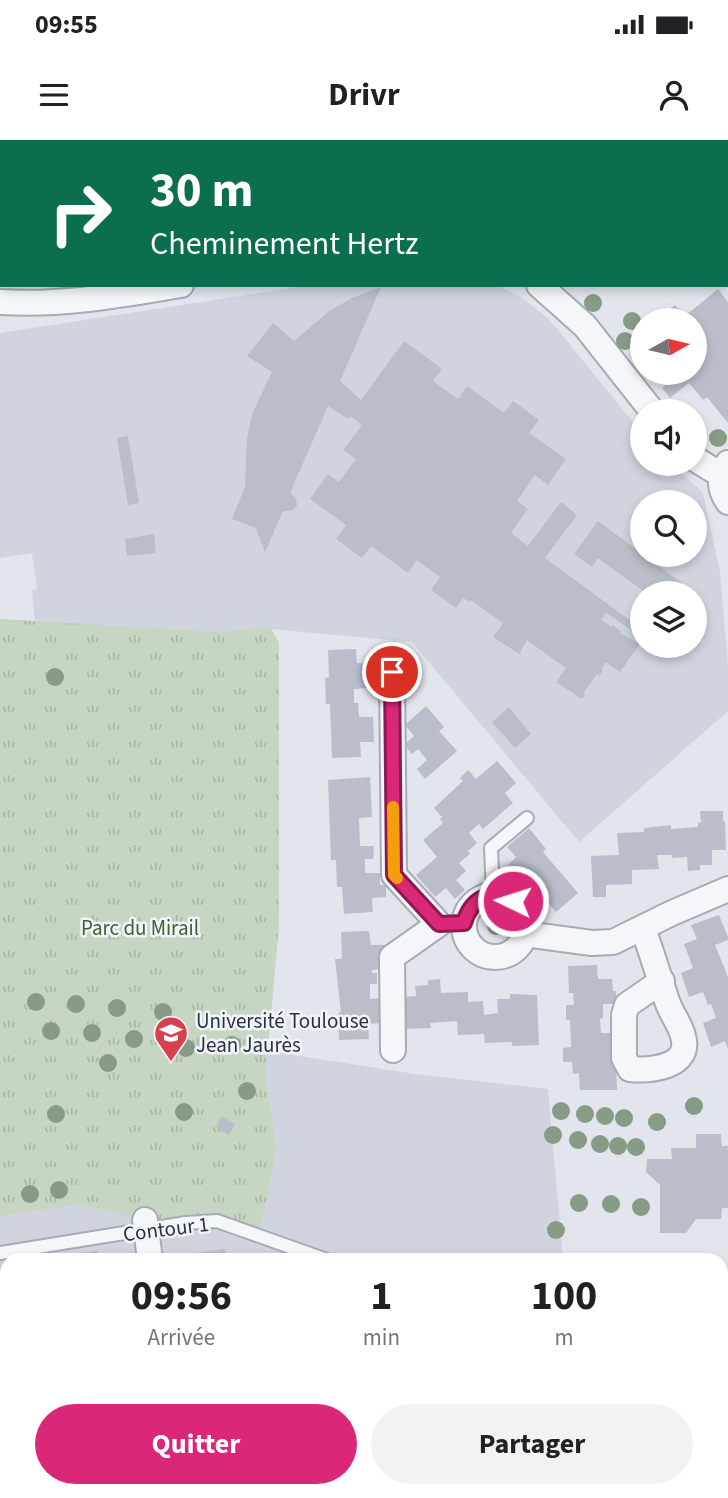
<!DOCTYPE html>
<html lang="fr">
<meta charset="utf-8">
<style>
:root{--surface:#fff;--page:#f2f2f2;--text:#202124;--muted:#757577;--accent:#db2777}
body{margin:0;font-family:"Source Sans 3",sans-serif;background:var(--page);color:var(--text);height:100vh;display:flex;flex-direction:column;font-size:26px;white-space:nowrap}
*{box-sizing:border-box;margin:0}
p{font-size:23px;color:var(--muted)}
.icon{flex:none;width:38px;height:38px;fill:none;stroke:currentColor;stroke-width:2;stroke-linecap:round;stroke-linejoin:round}
.map{position:relative;flex:1;overflow:hidden}
.side{position:absolute;left:0px;top:1113px;width:728px;height:245px;display:flex;flex-direction:column;background:var(--surface);border-radius:21px 21px 0 0;box-shadow:0 4px 10px #0003}
.side>*{flex:none}
.hud{position:absolute;left:0px;top:0px;width:728px;height:147px;box-shadow:0 4px 10px #0003;background:#0b6e4f;color:#fff;overflow:hidden}
.needle{width:46px;rotate:82deg}
.controls{position:absolute;left:630px;top:168px;display:grid;gap:14px}
.controls a{display:grid;place-items:center;width:77px;height:77px;border-radius:50%;background:var(--surface);box-shadow:0 4px 10px #0003;font-size:35px}
.pin{position:absolute;display:grid;place-items:center;width:60px;height:60px;color:#fff;margin:-30px;border:4px solid #fff;border-radius:50%;box-shadow:0 2px 7px #0007}
.me{position:absolute;width:77px;margin:-38px;rotate:274deg;stroke-linejoin:round;filter:drop-shadow(0 0 5px #0008)}
.turn{display:flex;align-items:center;gap:24px;height:147px;padding:0 35px;font-size:32px}
.turn .icon{width:91px;height:91px;stroke-width:2.5}
.turn b{display:block;font-size:49px;line-height:60px}
.eta{display:flex;justify-content:space-evenly;align-items:center;height:119px;text-align:center}
.eta b{font-size:42px;font-weight:700;line-height:49px}
.button{display:flex;gap:14px;margin-top:auto;padding:14px 35px}
.button a{flex:1;height:80px;border-radius:42px;background:var(--accent);color:#fff;font-size:28px;font-weight:700;line-height:80px;text-align:center}
.button a+a{background:var(--page);color:var(--text)}
.status{display:flex;justify-content:space-between;align-items:center;height:49px;padding:0 35px;background:var(--surface);direction:ltr}
.status svg{height:19px;fill:currentColor}
header{display:flex;justify-content:space-between;align-items:center;height:91px;padding:0 35px;background:var(--surface);font-size:32px;font-weight:700}
.map>svg:first-child{display:block}
.built{fill:#d0d4de;fill-rule:evenodd}
.park{fill:url(#park-tufts)}
.building{fill:#b9beca}
.lines{fill:none;stroke-linecap:round;stroke-linejoin:round}
.street-tunnel{stroke:#bdc1ca;stroke-width:24;stroke-dasharray:24 12;stroke-linecap:butt}
.lane-casing{stroke:#a7abb6;stroke-width:16}
.street-casing{stroke:#a7abb6;stroke-width:28}
.lane{stroke:#f5f6f9;stroke-width:12}
.street{stroke:#f5f6f9;stroke-width:24}
.tree{fill:#869c87}
.route-casing{stroke:#8e194d;stroke-width:18}
.route{stroke:#db2777;stroke-width:12}
.slow{stroke:#f59e0b;stroke-width:12}
.labels{text-anchor:middle;stroke-width:5;stroke-linejoin:round;paint-order:stroke}
.park-label{font-size:21px;fill:#3b6135;stroke:#f2f4f8}
.poi-label{font-size:21px;fill:#293145;stroke:#f2f4f8;text-anchor:start}
.street-label{font-size:21px;fill:#293145;stroke:#f2f4f8}
</style>
<div class="status"><b>09:55</b><svg viewBox="0 0 49 12"><path d="M0 12V9h3v3zM5 12V6h3v6zM10 12V3h3v9zM15 12V0h3v12zM26 1h20v11H26zM47 4h2v5h-2z"/></svg></div>
<header><svg class="icon" aria-label="menu" viewBox="0 0 24 24"><path d="M4 6h16M4 12h16M4 18h16"/></svg>Drivr<svg class="icon" aria-label="person" viewBox="0 0 24 24"><circle cx="12" cy="8" r="4"/><path d="M4 21q1-7 8-7t8 7"/></svg></header>
<div class="map">
<svg width="728" height="1358" viewBox="0 0 728 1358">
<defs>
<pattern id="park-tufts" width="24" height="20" patternUnits="userSpaceOnUse" patternTransform="scale(1.75)"><rect width="24" height="20" fill="#c6d6c3"/><path d="M3 7l-1-3M5 7V3M7 7l1-3M15 17l-1-3M17 17v-4M19 17l1-3" fill="none" stroke="#aab8a9"/></pattern>
</defs>
<rect width="100%" height="100%" fill="#e2e5eb"/>
<path class="built" d="M312 145H497L521 157 548 178 642 293V324H672L703 353 720 432 728 526V571L579 702 412 502 271 489 279 503V785L268 911 415 934 548 949 563 1120H7V1351H721V1245L728 1244V1358H0V479L35 483 32 450 37 449 32 413 0 418V193ZM642 362H695V415H642ZM642 453H695V506H642Z"/>
<path class="park" d="M0 479 216 492 271 488 279 503V785L265 931 276 1010 259 1098 217 1081 145 1080 79 1064 0 1076Z"/>
<path class="building" d="M381 147 340 241 361 260 404 201 442 229 433 241 458 259 467 246 504 273 513 261 539 280 529 293 566 319 548 345 535 335 517 361 528 369 511 393 528 406 561 362 577 375 545 418 635 484 631 490 606 473 601 480 612 487 613 485 621 491 620 493 640 504 620 532 606 522 601 529 603 530 599 536 597 534 583 554 585 555 582 559 556 542 566 528 527 500 519 514 493 497 503 483 471 460 470 462 463 458 456 468 431 450 440 437 417 420 408 433 371 406 362 418 336 399 346 385 310 359 328 334 339 342 356 319 343 310 362 285 350 276 348 279 328 266 290 353 296 358 297 366 291 371H283L265 412 256 388 232 379 245 347 247 298 252 274 272 232 247 216 273 183 294 201 328 172 352 158Z
M718 149 728 162V283L707 257 703 260 689 243 670 258 662 248 681 233H695V180H656L675 165 685 176Z
M128 296 139 363 128 365 117 298Z
M598 381 694 452 693 453H646L598 418 592 427 574 414Z
M154 394 156 413 127 416 125 399Z
M356 509 357 523H371V536H366L367 548 354 549V563H358L359 577H373L374 602H360L361 617 332 618 330 564H326L325 538 329 537 328 510Z
M426 566 444 587 439 591 457 611 425 639 417 629 427 620 418 609 412 614 404 605 414 596 405 585Z
M509 567 531 594 515 608 492 582Z
M497 621 516 643 505 653 513 663 483 689 479 684 469 693 477 703 468 711 470 714 459 723 466 731 456 740 465 750 455 759 446 748 435 757 416 735 437 717 423 700 443 683 440 679 442 677 434 668 463 641 460 638 468 630 476 639Z
M370 637 372 677 359 678 360 706H374L373 719H365V733H380V745H386V757L372 758 373 772 344 774 342 747H337L336 720H331L328 640Z
M700 671H723V681H725L726 710H712V725H700V730L688 731 687 717 672 718V715H657L659 729 632 730V744L606 745V757H593L591 716 619 715 617 693 644 692V688L671 685V689L698 687V682L701 683Z
M529 688 546 709 543 712 578 753 556 772 546 760 536 769 520 751 530 741 521 731 514 737 506 727 516 717 507 707Z
M719 775 728 797V800L715 805 728 837V909L725 901 711 907 703 883 716 878 711 864 708 865 703 852 689 857 681 833 693 828 684 804 697 799 691 785Z
M369 791 371 805H384V816L378 817 379 829 372 830V833H377V844H370V859L384 858 382 883 368 884 369 899 339 900 338 873 341 872 335 819H342L341 792Z
M597 825 598 839H612L613 851H616L617 864H603V878L600 879 601 893H615L617 950H580L579 933 573 934 572 922H563V908L571 907 570 880H566V865H574L573 853H569L568 826Z
M440 839 441 853 468 852V862L483 861 484 875 498 873 497 859H510V854L537 855 539 905 512 906V902L485 903 484 894 458 895 457 881 430 883 431 888 404 889 402 857 416 856 415 846 428 845V840Z
M222 976 235 984 229 995 216 987Z
M696 994H721L722 1006H728V1068H722L721 1079H696L686 1093H660V1045L646 1032 647 1019H672L671 1008H696Z
M225 1109 227 1120H162L161 1118Z
M97 1111 99 1120H48V1118Z
M7 1141V1188L0 1190V1142Z
M0 1207 5 1229 7 1228V1275L0 1277Z
M64 1351H175L176 1358H65Z
M282 1351H350L351 1358H283Z
M424 1351H462V1353L425 1358Z"/>
<g class="lines">
<path class="street-tunnel" d="M0 1330 7 1329"/>
<g class="lane-casing">
<path id="lane" d="M493 754 491 708 527 678
M0 1113 186 1083 217 1081 327 1120
M552 1351 553 1358"/>
</g>
<g class="street-casing">
<path id="street" d="M539 145 585 186 652 271
M0 162C62 166 120 155 181 145
M695 319 721 335
M728 323C718 336 719 349 728 362
M392 532 394 735 439 784 392 817 393 910
M464 786a31 31 0 1 1 62 0a31 31 0 1 1-62 0Z
M643 789C652 813 659 837 667 861 671 873 680 884 683 896 692 927 651 931 630 929L624 918V875L627 865 662 841
M525 794 592 803 613 802 672 773 728 749
M145 1080 150 1120
M184 1351 185 1358"/>
</g>
<use href="#lane" class="lane"/>
<use href="#street" class="street"/>
</g>
<g class="tree">
<circle cx="593" cy="163" r="9"/>
<circle cx="632" cy="181" r="9"/>
<circle cx="625" cy="201" r="9"/>
<circle cx="718" cy="298" r="9"/>
<circle cx="55" cy="537" r="9"/>
<circle cx="496" cy="786" r="9"/>
<circle cx="36" cy="862" r="9"/>
<circle cx="76" cy="864" r="9"/>
<circle cx="117" cy="868" r="9"/>
<circle cx="163" cy="872" r="9"/>
<circle cx="51" cy="891" r="9"/>
<circle cx="92" cy="893" r="9"/>
<circle cx="134" cy="899" r="9"/>
<circle cx="232" cy="905" r="9"/>
<circle cx="186" cy="908" r="9"/>
<circle cx="108" cy="923" r="9"/>
<circle cx="247" cy="951" r="9"/>
<circle cx="694" cy="966" r="9"/>
<circle cx="561" cy="971" r="9"/>
<circle cx="184" cy="972" r="9"/>
<circle cx="56" cy="974" r="9"/>
<circle cx="585" cy="974" r="9"/>
<circle cx="605" cy="976" r="9"/>
<circle cx="624" cy="978" r="9"/>
<circle cx="657" cy="982" r="9"/>
<circle cx="553" cy="995" r="9"/>
<circle cx="578" cy="1000" r="9"/>
<circle cx="600" cy="1004" r="9"/>
<circle cx="618" cy="1006" r="9"/>
<circle cx="636" cy="1007" r="9"/>
<circle cx="59" cy="1050" r="9"/>
<circle cx="30" cy="1054" r="9"/>
<circle cx="579" cy="1063" r="9"/>
<circle cx="611" cy="1064" r="9"/>
<circle cx="641" cy="1067" r="9"/>
<circle cx="556" cy="1090" r="9"/>
</g>
<g class="lines">
<g class="route-casing">
<path id="route" d="M392 532 394 735 439 784 464 783C471 759 490 748 513 761"/>
</g>
<use href="#route" class="route"/>
<path class="slow" d="M393 667 394 735 397 738"/>
</g>
<defs>
<g id="university-pin" transform="scale(1.75)"><path d="M0 17L-7.5 6A9.5 9.5 0 1 1 7.5 6Z" fill="#d7404d" stroke="#f2f4f8"/><path d="M0-5L7-2L0 1L-7-2ZM-4 1L0 2.5L4 1V4Q0 6-4 4Z" fill="#fff"/></g>
</defs>
<g fill-rule="evenodd">
<use href="#university-pin" x="171" y="893"/>
</g>
<g class="labels">
<g class="park-label">
<text x="140" y="795">Parc du Mirail</text>
</g>
<g class="poi-label">
<text x="196" y="888">Université Toulouse<tspan x="196" dy="24">Jean Jaurès</tspan></text>
</g>
<g class="street-label">
<text transform="translate(166 1089) rotate(-7)" y="7">Contour 1</text>
</g>
</g>
</svg>
<div class="controls">
<a><svg class="needle" viewBox="-14 -14 28 28"><path d="M0-13l5 13h-10z" fill="#e53935"/><path d="M0 13l5-13h-10z" fill="#757577"/></svg></a>
<a><svg class="icon" aria-label="sound" viewBox="0 0 24 24"><path d="M4 9h4l5-4v14l-5-4H4zM17 9q2 3 0 6"/></svg></a>
<a><svg class="icon" aria-label="search" viewBox="0 0 24 24"><circle cx="10" cy="10" r="6"/><path d="M15 15l6 6"/></svg></a>
<a><svg class="icon" aria-label="layers" viewBox="0 0 24 24"><path d="M12 4l9 5-9 5-9-5zM3 14l9 5 9-5"/></svg></a>
</div>
<div class="pin" style="left:392px;top:532px;background:#d93025"><svg class="icon" aria-label="arrive" viewBox="0 0 24 24"><path d="M6 21V4h12l-3 4 3 4H6"/></svg></div>
<svg class="me" style="left:513px;top:761px" viewBox="-20 -20 40 40"><circle r="17" fill="#db2777" stroke="#fff" stroke-width="3"/><path d="M0-11L8 9 0 5-8 9z" fill="#fff"/></svg>
<div class="hud">
<div class="turn"><svg class="icon" aria-label="right" viewBox="0 0 24 24"><path d="M7 20v-9h11M14 6l5 5-5 5"/></svg><div><b>30 m</b>Cheminement Hertz</div></div>
</div>
<section class="side">
<div class="eta">
<div><b>09:56</b><p>Arrivée</p></div>
<div><b>1</b><p>min</p></div>
<div><b>100</b><p>m</p></div>
</div>
<div class="button"><a>Quitter</a><a>Partager</a></div>
</section>
</div>
